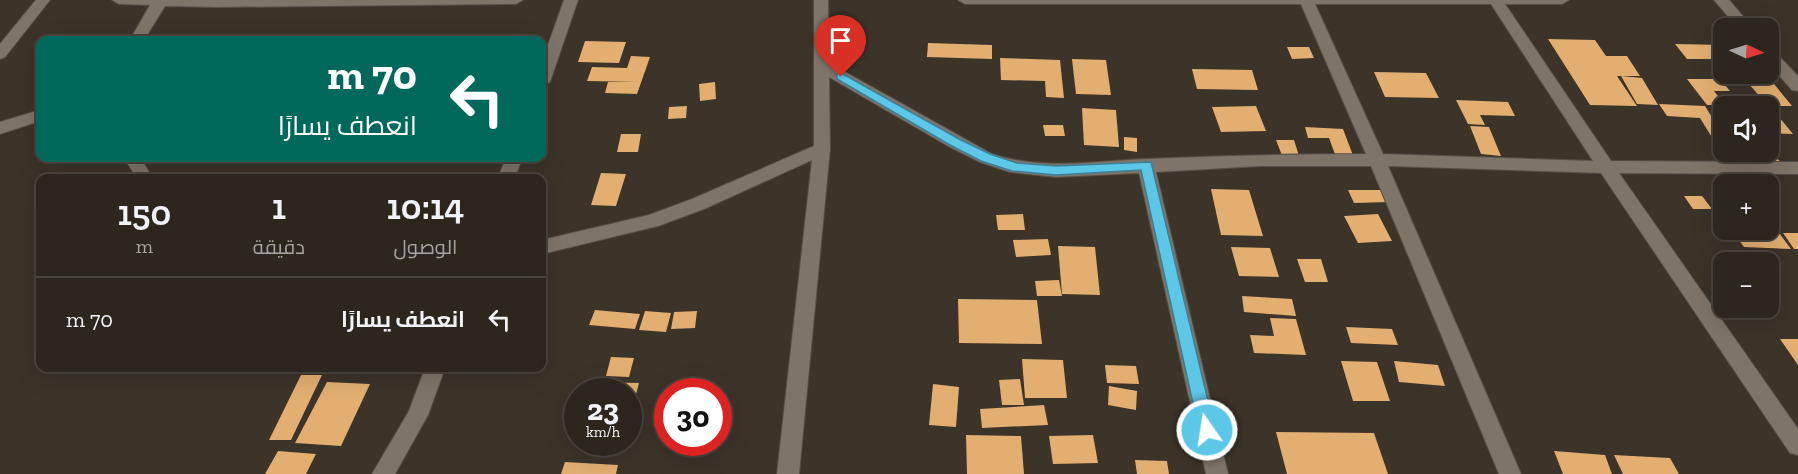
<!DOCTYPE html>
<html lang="ar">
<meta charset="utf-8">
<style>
:root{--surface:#2d261f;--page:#352e28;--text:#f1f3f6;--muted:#a7a5a4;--line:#48433d}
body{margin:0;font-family:"Zilla Slab",Cairo,serif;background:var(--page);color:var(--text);direction:rtl;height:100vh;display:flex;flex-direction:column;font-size:22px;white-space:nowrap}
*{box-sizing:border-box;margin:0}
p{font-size:20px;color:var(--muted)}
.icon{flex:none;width:33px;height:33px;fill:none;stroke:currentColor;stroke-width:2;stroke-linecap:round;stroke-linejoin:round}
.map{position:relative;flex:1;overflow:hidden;direction:ltr}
.panel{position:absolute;left:36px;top:174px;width:510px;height:198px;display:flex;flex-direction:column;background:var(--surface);border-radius:12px;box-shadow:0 6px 24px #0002,0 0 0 2px var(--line);direction:rtl}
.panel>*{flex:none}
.hud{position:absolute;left:36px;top:36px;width:510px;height:126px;border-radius:12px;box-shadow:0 6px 24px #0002,0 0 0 2px var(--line);direction:rtl;background:#00695c;color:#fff;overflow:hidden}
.needle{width:39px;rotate:94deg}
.buttons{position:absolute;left:1713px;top:18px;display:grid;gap:12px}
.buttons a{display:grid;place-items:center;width:66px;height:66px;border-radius:12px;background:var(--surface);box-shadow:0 6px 24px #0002,0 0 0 2px var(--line);font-size:30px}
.speed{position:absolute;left:564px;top:378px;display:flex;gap:12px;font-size:30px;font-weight:700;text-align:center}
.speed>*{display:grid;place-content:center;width:78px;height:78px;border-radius:50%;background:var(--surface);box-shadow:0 6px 24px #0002,0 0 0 2px var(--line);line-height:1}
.speed small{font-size:15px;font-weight:400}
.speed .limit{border:9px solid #d22;background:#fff;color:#111}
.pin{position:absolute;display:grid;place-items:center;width:51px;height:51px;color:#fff;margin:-62px -26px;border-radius:50% 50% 50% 0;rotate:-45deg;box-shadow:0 0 6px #0007}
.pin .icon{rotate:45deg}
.me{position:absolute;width:66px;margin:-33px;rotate:347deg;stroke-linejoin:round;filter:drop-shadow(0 0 4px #0008)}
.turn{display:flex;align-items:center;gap:21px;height:126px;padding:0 30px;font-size:27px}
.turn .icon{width:78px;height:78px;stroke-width:2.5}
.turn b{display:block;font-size:42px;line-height:51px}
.eta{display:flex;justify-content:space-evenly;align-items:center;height:102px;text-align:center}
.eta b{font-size:36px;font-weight:600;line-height:42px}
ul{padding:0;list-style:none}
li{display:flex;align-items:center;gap:18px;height:84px;padding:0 30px;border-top:2px solid var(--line)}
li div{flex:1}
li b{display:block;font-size:22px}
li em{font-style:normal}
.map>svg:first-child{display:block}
.building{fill:#e2af71}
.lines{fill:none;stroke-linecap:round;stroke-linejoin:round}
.minor-casing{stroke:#574f47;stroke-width:2}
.minor{fill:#7e7468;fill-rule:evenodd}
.route{fill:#5dc7e8;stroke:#3c8197;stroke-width:1.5}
</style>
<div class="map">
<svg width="1798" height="474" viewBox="0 0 1798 474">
<rect width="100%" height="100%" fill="#3c3329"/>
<path class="building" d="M47 36 116 37 112 40H43Z
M1548 39 1595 40 1606 56H1627L1640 76H1614H1617L1637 106 1590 105Z
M585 41 626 42 619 63 578 62Z
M928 43 992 45V59L927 57Z
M1675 44 1724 45V64H1718L1714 59H1687Z
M1287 47H1309L1314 58 1292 59Z
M631 56 650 57 637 94 605 93 608 82H637L587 81 592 67 627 68Z
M1000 58 1060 60 1064 98 1046 97 1045 81 1001 80Z
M1072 59 1106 60 1111 95 1076 94Z
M1192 69 1252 70 1258 90 1197 89Z
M1374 72 1426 73 1439 98 1385 97Z
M1621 76 1642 78 1658 105 1637 104Z
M1687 79H1720L1730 91H1714L1725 105H1707Z
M715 82 716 99 700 101 699 84Z
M1749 84H1774L1792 106H1770L1793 134 1768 133V106Z
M1456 100 1508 102 1515 116 1480 115 1485 125 1468 124Z
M1659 104 1705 106 1719 129H1724V152H1751L1754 156 1776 157 1785 167H1763L1756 158 1724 157 1700 118 1667 116Z
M687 106 686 118 668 119 669 107Z
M1256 106 1266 131 1221 132 1212 107Z
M1082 108 1116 110 1119 147 1084 145Z
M1043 125H1063L1065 136H1045Z
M1470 126 1489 127 1501 156 1481 154Z
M1305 127 1343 129 1354 158 1336 157 1329 138H1308Z
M621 134H641L638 152H617Z
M1124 137 1137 138V152L1124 150Z
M1276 140H1294L1300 159 1283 158Z
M601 173 626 174 616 206 591 205Z
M1211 189 1249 190 1263 236 1221 235Z
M1348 190H1383L1389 202 1354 203Z
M1684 196H1702L1712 209H1693Z
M1711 199 1724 200V217Z
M1023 214 1025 230H998L996 215Z
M1378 214 1392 241 1358 243 1344 216Z
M1768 218 1791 249 1744 247 1732 230H1768Z
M1783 233H1798V249H1794Z
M1048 239 1051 255 1016 257 1013 240Z
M1058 246 1095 247 1100 295 1062 294Z
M1231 247 1270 248 1279 277 1239 276Z
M1297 259H1321L1328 282H1305Z
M1059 280 1062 296H1037L1035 281Z
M1242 296 1292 299 1296 316 1244 312Z
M958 299 1037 300 1042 344 959 343Z
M595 310 640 314 635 329 589 325Z
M645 311 671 313 666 332 639 330Z
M697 311 695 328 671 329 674 312Z
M1270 318 1296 319 1306 355 1254 353 1250 335 1274 336Z
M1346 327 1392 329 1398 345 1351 343Z
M1780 339H1798V365Z
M611 357 634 358 629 377 606 376Z
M1022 359 1063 360 1067 398H1025Z
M1341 361 1377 362 1390 401H1353Z
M1394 361 1438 365 1445 386 1399 382Z
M1105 365 1136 366 1139 384 1107 383Z
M301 375H322L291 440H269Z
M1020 379 1024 405H1002L999 380Z
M327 382 370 384 341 446 295 443Z
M596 382 639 383 629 421 628 392H594Z
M933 384 959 387 956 427 929 425Z
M1109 386 1137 391 1136 410 1108 405Z
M1044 405 1048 425 982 428 980 409Z
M1276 432 1374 433 1388 474H1287Z
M966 435 1021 436 1024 474H967Z
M1093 435 1098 463 1053 464 1049 436Z
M278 451 316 454 306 474H265Z
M1554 451 1605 455 1612 474H1563Z
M1614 455 1670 458 1679 474H1623Z
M1135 460 1167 461 1169 474H1137Z
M565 462 618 465 616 474H561Z"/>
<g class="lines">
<g class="minor-casing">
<path id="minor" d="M36 0H50L5 57 0 59V44Z
M112 0H523L516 4 217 7 165 6 144 40H130L150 5 119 4Z
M564 0H578L550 82 542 87V62Z
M814 0H828L829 63 992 154C1045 171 1093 161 1146 159 1219 156 1293 154 1366 154L1301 4H965L958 0H1569L1562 4H1505L1611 161 1798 162V174L1619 173 1798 429V455L1790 453 1601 173 1388 166 1521 474H1499L1371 166H1261L1156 172 1228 474H1206L1139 173 1056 177 1010 172 980 162 948 146 829 77 830 149 799 474H777L812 160 704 209 658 226 542 254V240L649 215 692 199 814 146ZM1315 4H1491L1593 161 1383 154Z
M1714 0H1729L1753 28H1738Z
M1768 48 1773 50 1798 76V91L1792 90 1768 63Z
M40 110V121L0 134V122Z
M124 158H140L153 178H137Z
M506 158H522L515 178H498Z
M425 368H445L428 415 395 474H372L409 411Z"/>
</g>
<use href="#minor" class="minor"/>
</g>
<path class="route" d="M841 73 959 139 990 154 1017 163 1056 166 1151 162 1215 430 1213 435 1207 437 1201 435 1199 430 1141 170 1056 175 1012 171 981 161 950 145 837 79V74Z"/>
</svg>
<div class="buttons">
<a><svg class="needle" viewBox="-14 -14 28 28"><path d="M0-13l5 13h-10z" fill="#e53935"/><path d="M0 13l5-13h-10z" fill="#a7a5a4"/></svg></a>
<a><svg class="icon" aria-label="sound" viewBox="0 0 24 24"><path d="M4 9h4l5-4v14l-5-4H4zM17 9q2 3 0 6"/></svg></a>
<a>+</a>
<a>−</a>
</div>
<div class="speed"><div>23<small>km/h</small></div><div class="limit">30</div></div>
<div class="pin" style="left:841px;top:77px;background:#d93025"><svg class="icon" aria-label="arrive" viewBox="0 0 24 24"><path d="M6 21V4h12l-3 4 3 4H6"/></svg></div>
<svg class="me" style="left:1207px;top:430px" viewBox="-20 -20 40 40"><circle r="17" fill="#5dc7e8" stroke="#fff" stroke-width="3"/><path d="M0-11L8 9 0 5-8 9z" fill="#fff"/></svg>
<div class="hud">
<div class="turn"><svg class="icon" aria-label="left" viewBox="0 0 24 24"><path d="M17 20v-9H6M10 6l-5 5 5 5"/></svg><div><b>70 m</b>انعطف يسارًا</div></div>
</div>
<section class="panel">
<div class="eta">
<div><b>10:14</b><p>الوصول</p></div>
<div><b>1</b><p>دقيقة</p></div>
<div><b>150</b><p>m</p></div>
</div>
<ul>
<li><svg class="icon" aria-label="left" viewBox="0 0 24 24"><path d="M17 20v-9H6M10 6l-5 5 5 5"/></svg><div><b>انعطف يسارًا</b></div><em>70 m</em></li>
</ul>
</section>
</div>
